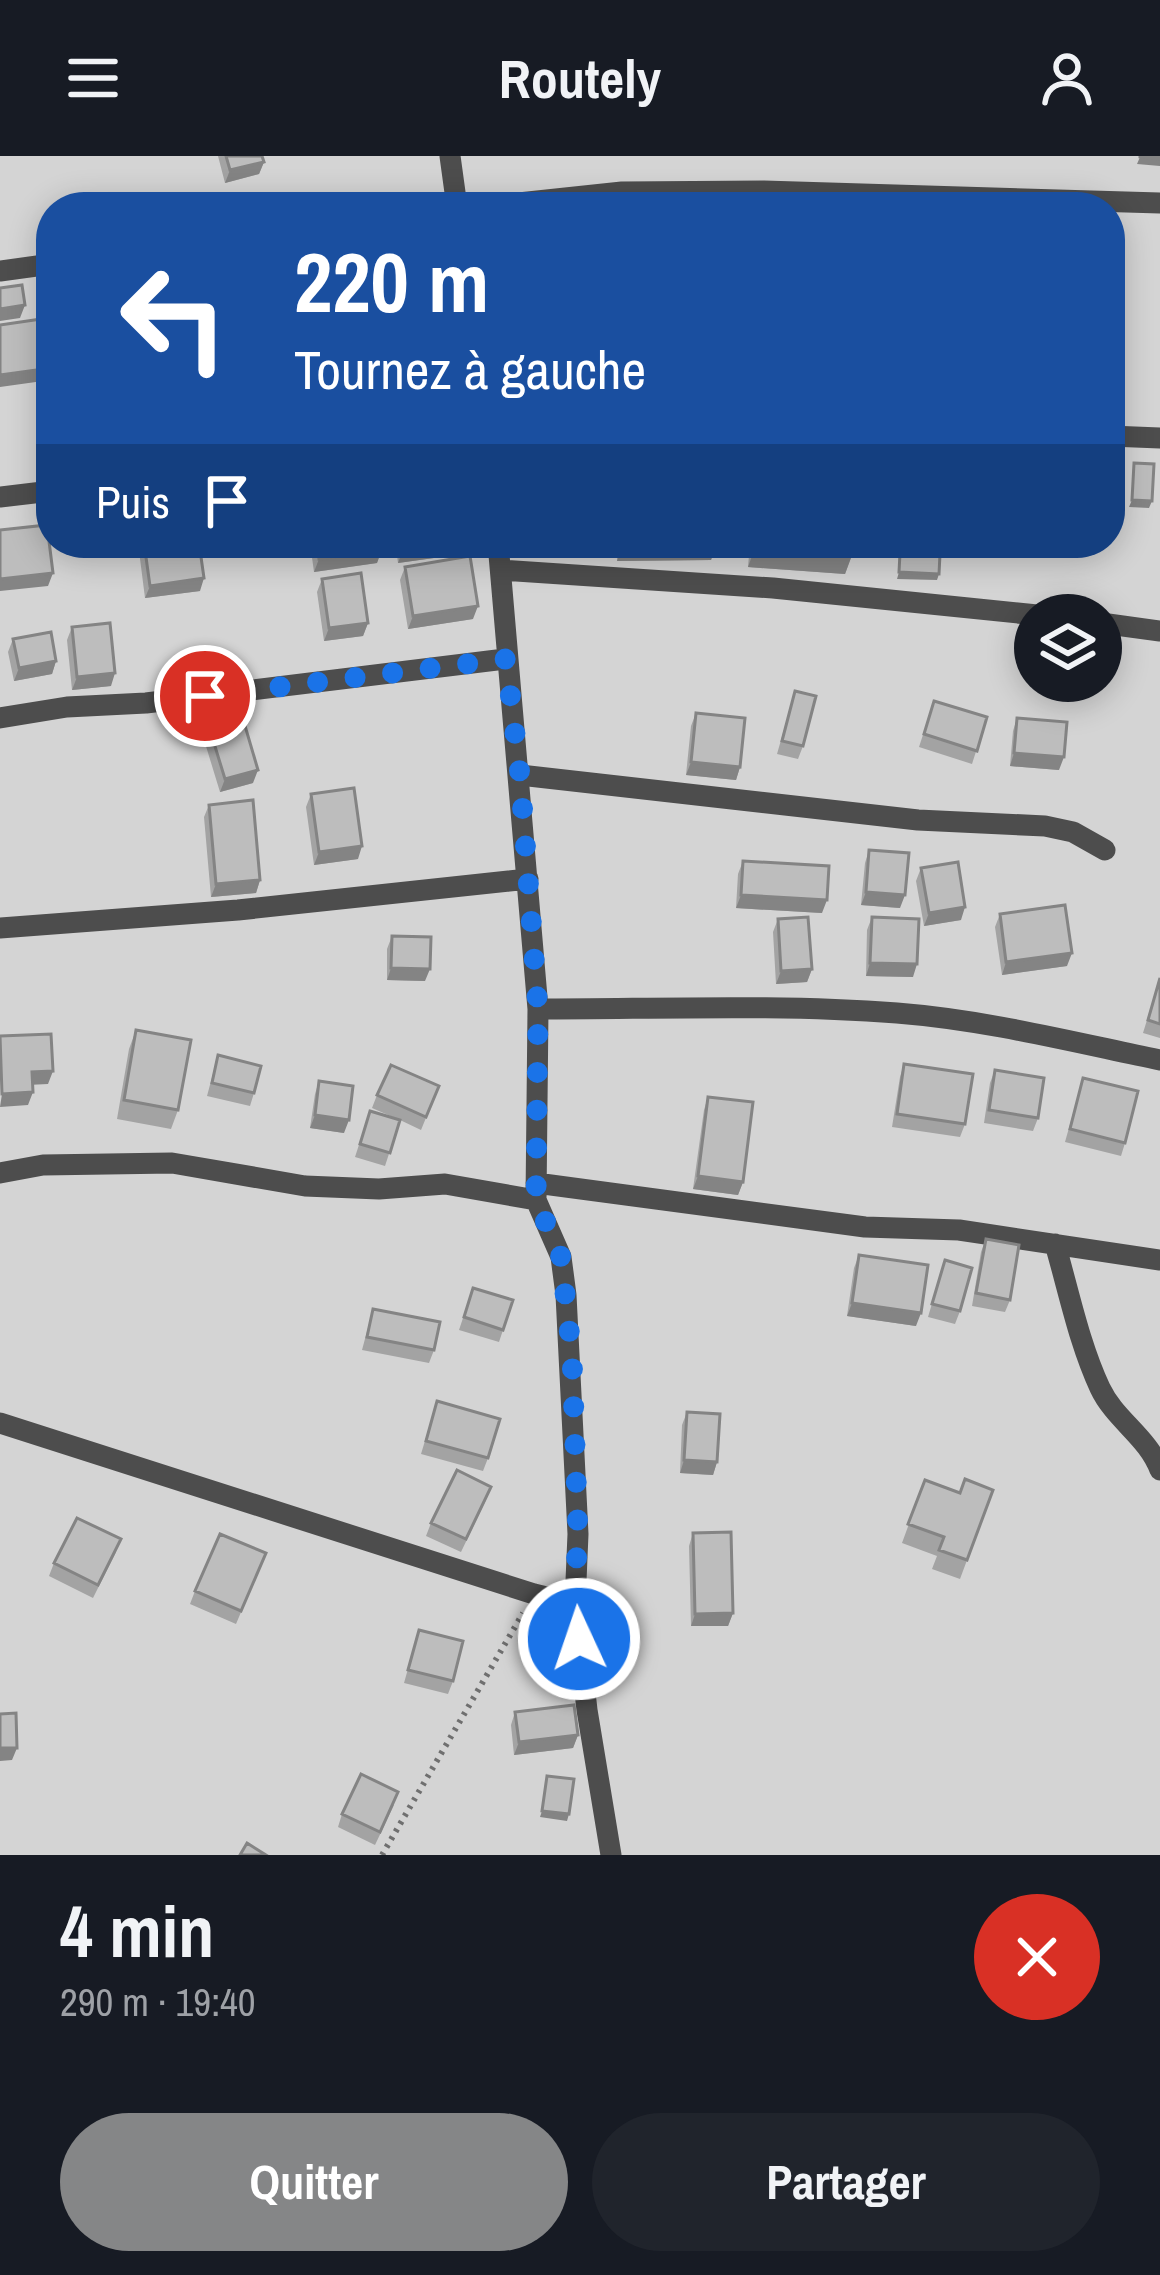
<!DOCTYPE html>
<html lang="fr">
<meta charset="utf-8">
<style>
:root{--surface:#171b24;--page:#20242c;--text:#f1f3f6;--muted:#9ea1a6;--accent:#858687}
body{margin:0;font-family:"Archivo Narrow",sans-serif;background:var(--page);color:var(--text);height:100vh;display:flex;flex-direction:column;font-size:45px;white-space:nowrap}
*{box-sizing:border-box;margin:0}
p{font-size:39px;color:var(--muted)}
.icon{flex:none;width:66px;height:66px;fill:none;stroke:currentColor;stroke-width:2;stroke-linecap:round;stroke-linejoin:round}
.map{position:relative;height:1699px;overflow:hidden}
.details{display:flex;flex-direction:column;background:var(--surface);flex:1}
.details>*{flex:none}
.guide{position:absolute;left:36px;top:36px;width:1089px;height:366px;border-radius:48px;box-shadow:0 6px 30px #0003;background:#1a4fa0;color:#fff;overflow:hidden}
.fabs{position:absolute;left:1014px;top:438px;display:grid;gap:24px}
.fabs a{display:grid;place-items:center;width:108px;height:108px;border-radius:50%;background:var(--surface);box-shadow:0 6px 30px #0003;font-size:60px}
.pin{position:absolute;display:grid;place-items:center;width:102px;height:102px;color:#fff;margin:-51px;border:6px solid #fff;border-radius:50%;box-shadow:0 3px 12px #0007}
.me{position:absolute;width:132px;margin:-66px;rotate:357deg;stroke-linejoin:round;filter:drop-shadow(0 0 9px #0008)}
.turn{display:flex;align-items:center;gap:42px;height:252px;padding:0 60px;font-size:54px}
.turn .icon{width:156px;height:156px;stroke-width:2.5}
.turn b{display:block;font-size:84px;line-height:102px}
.then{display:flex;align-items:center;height:114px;padding:0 60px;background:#0003;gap:24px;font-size:45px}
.round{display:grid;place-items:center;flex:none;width:126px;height:126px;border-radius:63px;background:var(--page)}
.overview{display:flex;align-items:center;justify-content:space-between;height:204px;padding:0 60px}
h1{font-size:72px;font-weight:700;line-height:90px}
.cta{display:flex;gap:24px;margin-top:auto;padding:24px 60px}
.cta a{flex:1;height:138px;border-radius:72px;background:var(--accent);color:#fff;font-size:48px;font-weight:700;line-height:138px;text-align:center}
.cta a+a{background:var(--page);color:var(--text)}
header{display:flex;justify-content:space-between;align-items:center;height:156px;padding:0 60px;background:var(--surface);font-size:54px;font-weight:700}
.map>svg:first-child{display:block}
.grass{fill:#d4d4d4;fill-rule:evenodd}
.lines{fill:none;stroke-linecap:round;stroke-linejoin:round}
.path{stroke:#6f6f6f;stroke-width:6;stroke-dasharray:3 6;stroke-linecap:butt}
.minor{stroke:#4d4d4d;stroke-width:21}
.wall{fill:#a3a3a3}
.shaded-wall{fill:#848484}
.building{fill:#bdbdbd;stroke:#848484;stroke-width:3}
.route{stroke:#1a73e8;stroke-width:21;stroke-dasharray:0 37.8}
</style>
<header><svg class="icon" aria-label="menu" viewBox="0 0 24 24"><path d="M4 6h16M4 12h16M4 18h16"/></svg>Routely<svg class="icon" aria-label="person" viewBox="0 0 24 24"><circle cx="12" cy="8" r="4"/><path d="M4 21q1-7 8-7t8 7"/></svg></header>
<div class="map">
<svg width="1160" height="1699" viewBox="0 0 1160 1699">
<rect width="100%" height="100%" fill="#fff"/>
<path class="grass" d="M0 0H1160V1699H0ZM51 51H1110V387H51ZM1035 459H1101V525H1035Z"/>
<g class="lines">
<path class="path" d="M382 1699 523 1457"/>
<path class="minor" d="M450 0 457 51
M480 51 622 36 764 35 1160 47
M0 115 51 108
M1110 280 1160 282
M0 341 51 335
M498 387 538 853 536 1044 561 1101 566 1139 578 1378 575 1448 587 1554 611 1699
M501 414 773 432 1037 459
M1101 467 1160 475
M0 562 67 551 146 547 505 503
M520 619 918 664 1045 670 1073 676 1105 694
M0 772 238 754 528 723
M538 853C658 853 778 848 897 857 986 864 1073 886 1160 904
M0 1017 43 1009 172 1007 305 1030 379 1033 445 1028 536 1044
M536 1027 865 1071 959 1074 1160 1104
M1055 1088C1069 1136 1079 1187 1100 1232 1115 1264 1148 1281 1160 1314
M0 1267 534 1438 575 1448"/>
</g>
<path class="wall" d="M218 0H262L264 6 259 18 225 27Z
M138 387H199L200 435 145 442Z
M310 387H381L377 407 314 416Z
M398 387H480L477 396 398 407 396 391Z
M617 387H717L711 404 617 405Z
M750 387H853L852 399 845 418 748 411Z
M405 411 473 463 408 473 400 424Z
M322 423 368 467 363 480 324 485 317 436Z
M72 471 111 530 72 534 67 484Z
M13 483 56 505 52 518 14 525 8 496Z
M795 535 803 590 798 603 777 598Z
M934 545 987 561 972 608 919 591Z
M696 557 740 611 736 624 686 619 691 570Z
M1017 562 1059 614 1010 610 1013 575Z
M210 574 253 627 220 636 205 587Z
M311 638 358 703 314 709 306 651Z
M209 649 260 724 256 737 211 741 204 661Z
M869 694 900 752 861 749 865 707Z
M743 705 822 757 736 752 738 718Z
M921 712 961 764 924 770 916 725Z
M1000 758 1067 810 1002 819 995 771Z
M872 761 913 821 866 820 867 774Z
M778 763 812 813 807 826 776 828 773 776Z
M392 780 425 825 387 824V793Z
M1160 822V882L1143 877Z
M136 874 178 954 171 973 117 963 129 893Z
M218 899 254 937 250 950 207 940Z
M904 908 965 968 960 981 892 971 900 921Z
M995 914 1038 962 1033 975 984 967 990 927Z
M1083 922 1125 987 1121 1000 1065 986Z
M319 925 344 977 310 972 315 938Z
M439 930 421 974 400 964 385 1010 355 1001 370 955 395 962 372 952 377 939Z
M708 941 743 1026 738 1039 693 1033 704 954Z
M986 1083 1010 1144 1005 1156 972 1150 981 1096Z
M859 1099 916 1170 847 1160 854 1112Z
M945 1104 960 1155 955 1168 928 1161Z
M473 1132 513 1144 499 1186 459 1174Z
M373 1153 434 1194 429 1207 362 1194Z
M437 1245 488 1302 483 1315 421 1298Z
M687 1256 717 1306 713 1319 680 1317 682 1269Z
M925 1324 960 1337 993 1334 960 1423 932 1413 937 1400 902 1387Z
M486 1344 461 1396 426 1380 431 1367Z
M693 1377 733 1457 728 1470H691L689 1390Z
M116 1396 93 1442 49 1420 54 1407Z
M266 1397 236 1468 190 1448 195 1435Z
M419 1474 453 1525 448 1538 404 1527Z
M515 1556 578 1579 573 1592 514 1599 511 1569Z
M394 1649 375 1689 338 1671 342 1658Z"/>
<path class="shaded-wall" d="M1140 1 1160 3V10L1137 8Z
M264 6 259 18 225 27 230 14Z
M25 149 20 162 0 165V153Z
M51 212 50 224 0 231V219Z
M1132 344 1152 345 1149 352 1129 351Z
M452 387H480L477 396 398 407 403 394Z
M624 387H717L711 404 617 405Z
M755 392 852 399 845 418 748 411Z
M382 394 377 407 314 416 319 403Z
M899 416 939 418 937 424 897 423Z
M53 417 48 430 0 435V423Z
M204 422 200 435 145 442 150 430Z
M478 450 473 463 408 473 413 460Z
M368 467 363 480 324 485 329 472Z
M56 505 52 518 14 525 19 512Z
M115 517 111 530 72 534 77 521Z
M1014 597 1064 601 1059 614 1010 610Z
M691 606 740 611 736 624 686 619Z
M258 614 253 627 220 636 225 623Z
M362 690 358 703 314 709 319 696Z
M260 724 256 737 211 741 216 728Z
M866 736 905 739 900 752 861 749Z
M741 739 827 744 822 757 736 752Z
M965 751 961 764 924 770 929 757Z
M1072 797 1067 810 1002 819 1006 806Z
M870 807 917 808 913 821 866 820Z
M391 812 430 813 425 825 387 824Z
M812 813 807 826 776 828 781 815Z
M53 915 48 928 27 929 32 916Z
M33 936 28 949 0 951 2 938Z
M315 959 349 964 344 977 310 972Z
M698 1020 743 1026 738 1039 693 1033Z
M852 1147 921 1157 916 1170 847 1160Z
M684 1304 717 1306 713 1319 680 1317Z
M733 1457 728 1470H691L695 1458Z
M578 1579 573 1592 514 1599 519 1586Z
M0 1592H17L12 1604 0 1605Z
M542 1655 569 1658 567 1665 540 1661Z"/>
<path class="building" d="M226 0H262L264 6 230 14Z
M1140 0H1160V3L1140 1Z
M22 129 25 149 0 153V132Z
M48 162 51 183V212L0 219V169Z
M1134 307 1154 308 1152 345 1132 344Z
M47 369 53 417 0 423V374Z
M144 387H199L204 422 150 430Z
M317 387H381L382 394 319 403Z
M402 387H452L403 394Z
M756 387H853L852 399 755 392Z
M900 397 940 398 939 418 899 416Z
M470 400 478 450 413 460 405 411Z
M361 417 368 467 329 472 322 423Z
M110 467 115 517 77 521 72 471Z
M51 476 56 505 19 512 13 483Z
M795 535 816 540 803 590 782 585Z
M934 545 987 561 977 595 924 578Z
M696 557 745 562 740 611 691 606Z
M1017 562 1067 566 1064 601 1014 597Z
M243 563 258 614 225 623 210 574Z
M354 632 362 690 319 696 311 638Z
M253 644 260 724 216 728 209 649Z
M869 694 909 697 905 739 866 736Z
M743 705 829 710 827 744 741 739Z
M958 706 965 751 929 757 921 712Z
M1065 749 1072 797 1006 806 1000 758Z
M808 761 812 813 781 815 778 763Z
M872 761 919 763 917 808 870 807Z
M392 780 431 781 430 813 391 812Z
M1160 822V868L1148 864Z
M136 874 191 884 178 954 124 944Z
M51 878 53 915 32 916 33 936 2 938 0 880Z
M218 899 261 910 254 937 212 927Z
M904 908 973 918 965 968 897 958Z
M391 909 439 930 426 961 377 939Z
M995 914 1044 922 1038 962 989 954Z
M1083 922 1138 935 1125 987 1070 973Z
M319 925 353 930 349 964 315 959Z
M708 941 753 946 743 1026 698 1020Z
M370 955 400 964 390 997 360 988Z
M986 1083 1019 1089 1010 1144 976 1137Z
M859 1099 928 1109 921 1157 852 1147Z
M945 1104 972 1112 960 1155 932 1148Z
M473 1132 513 1144 503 1174 464 1161Z
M373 1153 440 1166 434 1194 367 1181Z
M437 1245 500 1263 488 1302 426 1285Z
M687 1256 720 1258 717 1306 684 1304Z
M457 1314 491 1331 466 1383 431 1367Z
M965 1323 993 1334 967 1404 939 1394 944 1381 908 1368 925 1324 960 1337Z
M77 1362 121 1383 98 1429 54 1407Z
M731 1376 733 1457 695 1458 693 1377Z
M220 1378 266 1397 241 1455 195 1435Z
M419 1474 463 1485 453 1525 408 1514Z
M574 1549 578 1579 519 1586 515 1556Z
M16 1557 17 1592H0V1558Z
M361 1618 398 1636 380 1676 342 1658Z
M547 1620 574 1623 569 1658 542 1655Z
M247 1687 266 1699H240Z"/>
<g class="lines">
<path class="route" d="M205 540 506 503 520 619 538 853 536 1044 561 1101 572 1200 578 1378 574 1448 579 1483"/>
</g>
</svg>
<div class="fabs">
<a><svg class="icon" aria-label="layers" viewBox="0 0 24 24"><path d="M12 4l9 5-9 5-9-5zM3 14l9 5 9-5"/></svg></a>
</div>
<div class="pin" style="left:205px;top:540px;background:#d93025"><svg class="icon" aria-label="arrive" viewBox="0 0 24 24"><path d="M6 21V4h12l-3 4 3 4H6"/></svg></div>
<svg class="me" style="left:579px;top:1483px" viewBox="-20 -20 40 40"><circle r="17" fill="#1a73e8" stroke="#fff" stroke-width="3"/><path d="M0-11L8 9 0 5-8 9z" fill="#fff"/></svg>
<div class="guide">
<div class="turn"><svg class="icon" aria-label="left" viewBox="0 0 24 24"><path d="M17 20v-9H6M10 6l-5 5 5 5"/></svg><div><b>220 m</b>Tournez à gauche</div></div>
<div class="then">Puis<svg class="icon" aria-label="arrive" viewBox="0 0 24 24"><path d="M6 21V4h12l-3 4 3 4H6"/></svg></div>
</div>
</div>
<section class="details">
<div class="overview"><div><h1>4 min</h1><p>290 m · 19:40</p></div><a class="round" style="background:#d93025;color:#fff"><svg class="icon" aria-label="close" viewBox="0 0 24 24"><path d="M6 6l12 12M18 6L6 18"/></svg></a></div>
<div class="cta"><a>Quitter</a><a>Partager</a></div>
</section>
